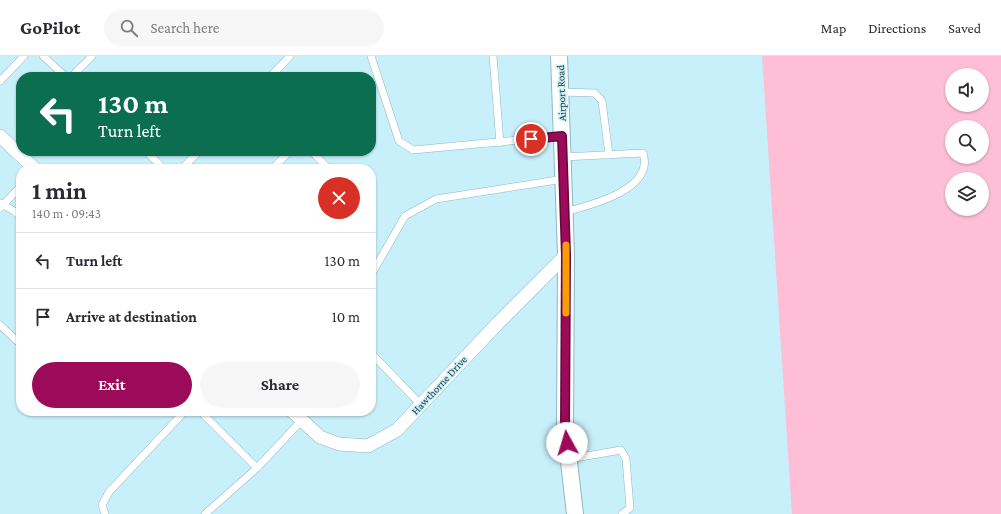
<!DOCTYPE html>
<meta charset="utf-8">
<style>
:root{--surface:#fff;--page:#f7f7f7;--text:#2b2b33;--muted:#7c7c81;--line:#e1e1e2;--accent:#9b0b5a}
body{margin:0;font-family:"Crimson Pro",serif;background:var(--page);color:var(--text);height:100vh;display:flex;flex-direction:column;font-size:15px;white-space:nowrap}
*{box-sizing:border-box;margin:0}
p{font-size:13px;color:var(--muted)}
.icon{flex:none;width:22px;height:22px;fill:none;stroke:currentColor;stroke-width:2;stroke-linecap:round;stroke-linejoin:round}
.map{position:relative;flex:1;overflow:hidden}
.drawer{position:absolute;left:16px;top:108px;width:360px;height:252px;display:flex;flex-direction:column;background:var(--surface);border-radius:16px;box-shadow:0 1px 3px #0004}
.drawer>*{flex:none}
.guide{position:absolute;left:16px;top:16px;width:360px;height:84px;border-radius:16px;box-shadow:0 1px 3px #0004;background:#0b6e4f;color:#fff;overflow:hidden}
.controls{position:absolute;left:945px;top:12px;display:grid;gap:8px}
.controls a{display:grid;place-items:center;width:44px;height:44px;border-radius:50%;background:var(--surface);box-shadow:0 1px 3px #0004;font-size:20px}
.pin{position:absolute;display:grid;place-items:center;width:34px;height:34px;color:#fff;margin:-17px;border:2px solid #fff;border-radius:50%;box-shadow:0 1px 4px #0007}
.me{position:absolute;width:44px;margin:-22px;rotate:354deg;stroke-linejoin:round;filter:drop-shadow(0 0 3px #0008)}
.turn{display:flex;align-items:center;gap:14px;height:84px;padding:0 16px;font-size:18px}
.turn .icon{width:52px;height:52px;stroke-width:2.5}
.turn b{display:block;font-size:28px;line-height:34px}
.round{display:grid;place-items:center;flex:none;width:42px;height:42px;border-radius:21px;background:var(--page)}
.headline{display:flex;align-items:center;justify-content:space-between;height:68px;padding:0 16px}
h1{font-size:24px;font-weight:700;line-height:30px}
.cta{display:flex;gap:8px;margin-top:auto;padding:8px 16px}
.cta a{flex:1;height:46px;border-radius:24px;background:var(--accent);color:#fff;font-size:16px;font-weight:700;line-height:46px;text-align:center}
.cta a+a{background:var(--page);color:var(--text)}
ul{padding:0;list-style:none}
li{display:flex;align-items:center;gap:12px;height:56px;padding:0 16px;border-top:1px solid var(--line)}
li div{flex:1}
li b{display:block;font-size:15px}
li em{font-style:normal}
header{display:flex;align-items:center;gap:24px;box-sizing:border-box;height:56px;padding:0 20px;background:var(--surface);border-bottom:1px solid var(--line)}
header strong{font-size:19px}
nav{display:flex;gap:22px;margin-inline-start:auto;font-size:14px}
.search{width:280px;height:36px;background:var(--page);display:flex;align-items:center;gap:10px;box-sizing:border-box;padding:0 14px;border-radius:22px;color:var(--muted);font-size:15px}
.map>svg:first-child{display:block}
.green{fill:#febed5;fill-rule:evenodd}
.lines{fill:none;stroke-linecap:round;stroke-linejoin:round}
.service-casing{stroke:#90b7c1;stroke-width:8}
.minor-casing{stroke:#90b7c1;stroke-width:14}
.tertiary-casing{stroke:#90b7c1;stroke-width:18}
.service{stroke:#fff;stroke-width:7}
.minor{stroke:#fff;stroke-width:13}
.tertiary{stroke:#fff;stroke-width:16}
.route-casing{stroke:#65073a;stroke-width:10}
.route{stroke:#9b0b5a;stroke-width:7}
.slow{stroke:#f59e0b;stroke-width:7}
.labels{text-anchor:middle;stroke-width:3;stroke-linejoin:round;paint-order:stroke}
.street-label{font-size:11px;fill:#2d3d41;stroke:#c8f0fa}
</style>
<header>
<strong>GoPilot</strong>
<div class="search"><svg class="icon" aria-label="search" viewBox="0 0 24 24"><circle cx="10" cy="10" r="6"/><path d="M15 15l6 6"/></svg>Search here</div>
<nav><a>Map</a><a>Directions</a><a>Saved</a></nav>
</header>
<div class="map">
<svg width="1001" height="458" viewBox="0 0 1001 458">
<rect width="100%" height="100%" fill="#c8f0fa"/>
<path class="green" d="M762 0H1001V458H792ZM952 19H982V49H952ZM952 71H982V101H952ZM952 123H982V153H952Z"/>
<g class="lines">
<g class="service-casing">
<path id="service" d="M43 0 66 21
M371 0 399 85 413 94 562 80
M493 0 500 87
M71 21 92 0
M270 21 290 0
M0 25 24 0
M560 36 595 37 602 45 609 99
M146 95 164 113
M311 95 329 113
M563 101 643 97C655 134 590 149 565 156
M182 113 199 95
M272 113 290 95
M0 147 14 155 21 161
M0 152 21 130
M371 219 405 160 436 143 564 123
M0 269 17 285 21 281
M371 297 421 349
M200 355 257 412
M569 403 621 394 626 403 630 452 622 458
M105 458 102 449 109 436 185 355
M205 458 257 412 302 364"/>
</g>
<g class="minor-casing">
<path id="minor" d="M0 80 35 113
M292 355 320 381 339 388 368 390 397 374 498 267 566 199"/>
</g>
<g class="tertiary-casing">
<path id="tertiary" d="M559 0 566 199 565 371 575 458"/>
</g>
<use href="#service" class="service"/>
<use href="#minor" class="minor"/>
<use href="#tertiary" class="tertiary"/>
</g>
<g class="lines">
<g class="route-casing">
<path id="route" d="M531 83 562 80 566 199 565 371 567 387"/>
</g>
<use href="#route" class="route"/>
<path class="slow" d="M566 257V189"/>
</g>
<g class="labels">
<g class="street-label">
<text transform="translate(561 37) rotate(-92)" y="4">Airport Road</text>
<text transform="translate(439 329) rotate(-47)" y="4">Hawthorne Drive</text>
</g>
</g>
</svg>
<div class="controls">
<a><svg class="icon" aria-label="sound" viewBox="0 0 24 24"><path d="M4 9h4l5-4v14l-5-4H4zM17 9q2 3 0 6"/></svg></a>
<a><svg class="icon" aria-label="search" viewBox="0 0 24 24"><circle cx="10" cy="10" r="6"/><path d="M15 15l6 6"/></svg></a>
<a><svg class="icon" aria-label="layers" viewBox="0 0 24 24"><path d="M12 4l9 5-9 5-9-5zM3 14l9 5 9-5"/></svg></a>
</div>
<div class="pin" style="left:531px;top:83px;background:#d93025"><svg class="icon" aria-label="arrive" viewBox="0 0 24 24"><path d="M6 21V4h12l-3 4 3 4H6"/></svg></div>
<svg class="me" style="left:567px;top:387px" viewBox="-20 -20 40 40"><circle r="19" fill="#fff"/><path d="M0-13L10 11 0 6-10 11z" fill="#9b0b5a"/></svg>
<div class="guide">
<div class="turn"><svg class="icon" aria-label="left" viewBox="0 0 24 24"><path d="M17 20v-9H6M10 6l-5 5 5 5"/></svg><div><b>130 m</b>Turn left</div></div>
</div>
<section class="drawer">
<div class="headline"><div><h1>1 min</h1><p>140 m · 09:43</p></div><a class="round" style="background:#d93025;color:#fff"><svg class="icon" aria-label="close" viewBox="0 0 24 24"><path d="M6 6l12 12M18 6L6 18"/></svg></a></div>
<ul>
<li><svg class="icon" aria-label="left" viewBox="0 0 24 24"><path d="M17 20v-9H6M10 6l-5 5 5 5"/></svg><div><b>Turn left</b></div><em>130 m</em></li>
<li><svg class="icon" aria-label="arrive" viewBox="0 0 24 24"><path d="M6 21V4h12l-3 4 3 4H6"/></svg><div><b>Arrive at destination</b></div><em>10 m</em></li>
</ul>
<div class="cta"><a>Exit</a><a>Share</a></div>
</section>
</div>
